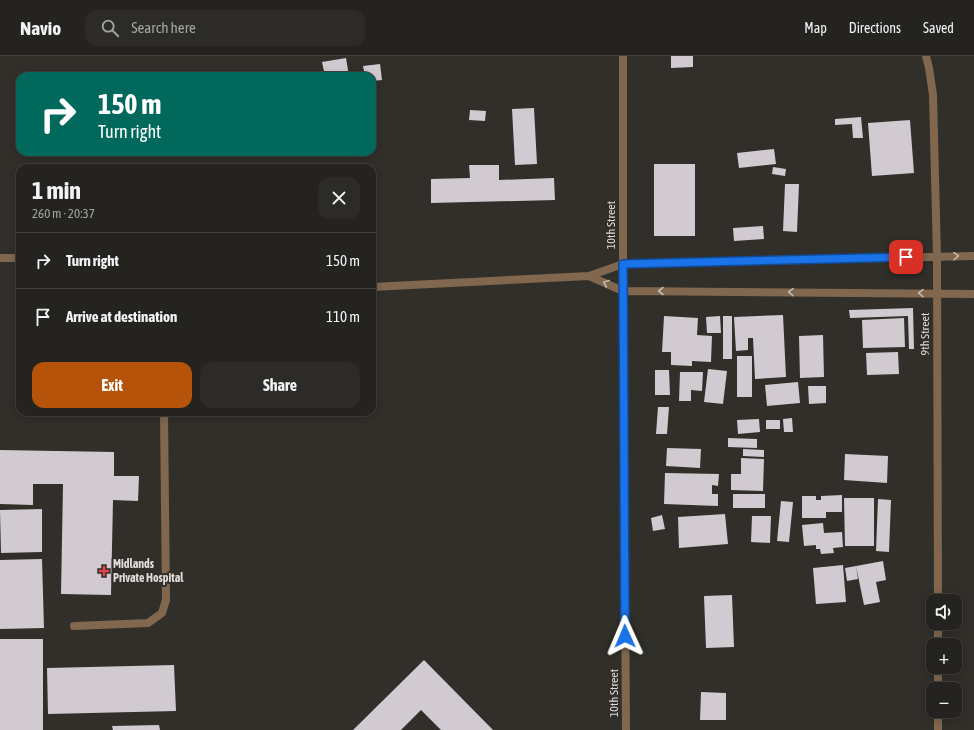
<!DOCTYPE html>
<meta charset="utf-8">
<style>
:root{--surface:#25231f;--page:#2d2b28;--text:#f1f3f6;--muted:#a3a4a4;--line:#42403d;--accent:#b45309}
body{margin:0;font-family:"Asap Condensed",sans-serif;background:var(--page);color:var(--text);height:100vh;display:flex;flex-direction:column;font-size:15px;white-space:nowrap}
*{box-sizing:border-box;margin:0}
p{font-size:13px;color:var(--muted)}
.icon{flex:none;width:22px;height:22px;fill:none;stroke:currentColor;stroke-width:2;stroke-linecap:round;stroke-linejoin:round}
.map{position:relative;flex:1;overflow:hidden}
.details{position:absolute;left:16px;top:108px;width:360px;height:252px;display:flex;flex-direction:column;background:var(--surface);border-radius:12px;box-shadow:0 2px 10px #0003,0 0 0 1px var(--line)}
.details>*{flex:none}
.hud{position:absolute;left:16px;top:16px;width:360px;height:84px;border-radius:12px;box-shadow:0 2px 10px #0003,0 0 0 1px var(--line);background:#00695c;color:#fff;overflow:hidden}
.fabs{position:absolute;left:926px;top:538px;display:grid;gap:8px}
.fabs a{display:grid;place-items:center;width:36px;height:36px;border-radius:8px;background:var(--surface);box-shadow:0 2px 10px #0003,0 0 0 1px var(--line);font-size:20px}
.pin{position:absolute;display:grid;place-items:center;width:34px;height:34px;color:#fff;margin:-17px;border-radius:8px;box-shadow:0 2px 6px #0006}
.me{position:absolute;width:44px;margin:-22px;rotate:359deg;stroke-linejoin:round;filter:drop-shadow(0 0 3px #0008)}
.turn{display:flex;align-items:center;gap:14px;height:84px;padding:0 16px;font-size:18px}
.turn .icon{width:52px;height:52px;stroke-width:2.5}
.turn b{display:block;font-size:28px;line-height:34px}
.round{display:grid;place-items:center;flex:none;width:42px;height:42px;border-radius:12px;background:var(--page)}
.headline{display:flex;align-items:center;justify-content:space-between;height:68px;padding:0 16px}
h1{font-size:24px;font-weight:700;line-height:30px}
.primary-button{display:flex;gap:8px;margin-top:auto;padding:8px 16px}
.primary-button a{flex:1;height:46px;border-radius:12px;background:var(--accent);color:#fff;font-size:16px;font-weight:700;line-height:46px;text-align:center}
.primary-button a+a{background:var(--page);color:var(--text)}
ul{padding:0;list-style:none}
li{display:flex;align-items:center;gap:12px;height:56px;padding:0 16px;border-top:1px solid var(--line)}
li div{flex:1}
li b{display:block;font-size:15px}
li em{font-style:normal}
header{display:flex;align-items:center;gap:24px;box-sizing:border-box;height:56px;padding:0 20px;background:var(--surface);border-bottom:1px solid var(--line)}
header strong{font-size:19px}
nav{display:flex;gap:22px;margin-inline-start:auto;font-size:14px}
.search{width:280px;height:36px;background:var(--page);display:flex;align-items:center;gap:10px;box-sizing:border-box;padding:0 14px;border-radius:12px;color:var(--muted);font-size:15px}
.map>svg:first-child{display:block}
.building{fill:#d1cbd1}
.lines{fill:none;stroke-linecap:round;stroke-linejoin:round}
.lane{stroke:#80674e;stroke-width:8}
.street{stroke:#80674e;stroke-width:8}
.oneway{stroke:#c2baaf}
.route-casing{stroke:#114b97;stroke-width:10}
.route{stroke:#1a73e8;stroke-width:7}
.health-dot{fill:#e0444e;stroke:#312f29;stroke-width:1.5}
.labels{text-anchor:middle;stroke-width:4;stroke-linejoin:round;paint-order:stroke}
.street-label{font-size:12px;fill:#dfddd9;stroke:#312f29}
.poi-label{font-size:12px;font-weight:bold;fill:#dfddd9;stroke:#312f29;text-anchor:start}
</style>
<header>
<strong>Navio</strong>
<div class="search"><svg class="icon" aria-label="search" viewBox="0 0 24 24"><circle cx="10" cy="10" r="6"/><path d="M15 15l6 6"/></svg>Search here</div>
<nav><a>Map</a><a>Directions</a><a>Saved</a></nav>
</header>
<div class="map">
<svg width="974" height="674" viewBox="0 0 974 674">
<rect width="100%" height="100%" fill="#312f29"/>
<path class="building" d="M671 0H693V11L671 12Z
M346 2 349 20H325L322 6Z
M380 8 382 24 372 25V20H365L363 10Z
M534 52 537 108 515 109 512 53Z
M470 54 486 55 485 65 469 64Z
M861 61 863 82H853L852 68 835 69V63Z
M910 64 914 117 872 120 868 67Z
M774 93 776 108 739 112 737 97Z
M654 108H695V180H654Z
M469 109H499V124L554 122 555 144 431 147V123L470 122Z
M773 111 786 113 785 120 772 118Z
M785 128H799L797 176 783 175Z
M763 170 764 183 734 185 733 172Z
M913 252 914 293H909L908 260 850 262 849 254Z
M783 259 786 321 755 323 753 282H748V294L736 295 734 261Z
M664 260 698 262 697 279 712 280 711 306 692 305V310L671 309V296H662Z
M720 260 721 277H707L706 261Z
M723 260H732V303H723Z
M904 262 905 291 863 292 862 264Z
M823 279 824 321 800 322 799 280Z
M898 296 899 318 867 319 866 297Z
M737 300H752V341H737Z
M708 313 727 315 723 348 704 346Z
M655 314H669L670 339H655Z
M680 316H703L702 335 691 334V345H679Z
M798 326 800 347 767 350 765 329Z
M808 330H826V347L809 348Z
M658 351H669L667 378H656Z
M792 362 793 376H784L783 363Z
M759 363 760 376 738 378 737 364Z
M766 364H780V373H766Z
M728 382 757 383V392L728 391Z
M667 392 701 393 700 412 666 410Z
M743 393 764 394V401L743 400Z
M0 394 114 396V420H139L138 445 113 444 111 539 61 538 63 428H33V449L0 448Z
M845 398 888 400 887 427 844 424Z
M741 402 764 403 763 435 731 434V418H741Z
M665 417 719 418 718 430 712 429V438H718V450L664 448Z
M733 438H765V452H733Z
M842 439V456H826V462H802V440H816V444H821V440Z
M844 442H874V490H845Z
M878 443 891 444 889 496 876 495Z
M781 445 793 446 789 486 777 485Z
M42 453V496L1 497 0 454Z
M725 458 728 488 679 492 678 461Z
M662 459 665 473 653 475 651 462Z
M752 460H771L770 487 751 486Z
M823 467 824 477 842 476 843 491 833 492 834 497 821 498 820 493H816V489L804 490 802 469Z
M42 503 44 572 0 573V504Z
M883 505 886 524 876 526 880 546 864 549 856 510Z
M843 509 846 546 816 548 813 512Z
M856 510 858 523 847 525 845 512Z
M732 539 734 591 706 592 704 540Z
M0 583H43V674H0Z
M424 604 493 674H441L421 654 401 674H353Z
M174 609 176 655 48 658 47 612Z
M701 636 726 637V664H700Z
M159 669 160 674H113L112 670Z"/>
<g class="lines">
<path class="lane" d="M0 202H20
M589 220 623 235
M372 231 589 220 623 208
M74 570 148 567 162 557 166 544 164 356"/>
<path class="street" d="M623 0V235L626 674
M926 0 929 12 933 39 937 201 938 545
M623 208 974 200
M623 235 974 238
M938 567V589
M938 611V633
M938 655V674"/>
</g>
<defs><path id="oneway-chevron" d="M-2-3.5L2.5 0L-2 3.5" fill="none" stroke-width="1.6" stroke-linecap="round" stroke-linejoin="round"/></defs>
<g class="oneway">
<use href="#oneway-chevron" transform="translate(956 200) rotate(-1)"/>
<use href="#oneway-chevron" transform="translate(606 227) rotate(-157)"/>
<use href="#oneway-chevron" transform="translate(661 235) rotate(-180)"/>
<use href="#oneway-chevron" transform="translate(791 236) rotate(-179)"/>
<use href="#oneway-chevron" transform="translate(921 237) rotate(-179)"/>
</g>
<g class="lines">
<g class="route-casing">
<path id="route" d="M625 580 623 208 906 201"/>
</g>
<use href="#route" class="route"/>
</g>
<path class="health-dot" d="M102 509h4v4h4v4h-4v4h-4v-4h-4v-4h4z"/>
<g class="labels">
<g class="street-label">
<text transform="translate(611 169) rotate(-90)" y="4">10th Street</text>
<text transform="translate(925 278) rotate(-90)" y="4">9th Street</text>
<text transform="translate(614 637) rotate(-90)" y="4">10th Street</text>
</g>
<g class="poi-label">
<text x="113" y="512">Midlands<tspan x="113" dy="14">Private Hospital</tspan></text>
</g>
</g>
</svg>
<div class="fabs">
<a><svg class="icon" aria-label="sound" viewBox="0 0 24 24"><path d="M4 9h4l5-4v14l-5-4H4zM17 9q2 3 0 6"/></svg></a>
<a>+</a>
<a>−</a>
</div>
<div class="pin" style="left:906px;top:201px;background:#d93025"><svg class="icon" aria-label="arrive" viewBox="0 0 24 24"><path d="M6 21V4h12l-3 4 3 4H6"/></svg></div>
<svg class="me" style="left:625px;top:580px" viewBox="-20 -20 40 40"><path d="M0-17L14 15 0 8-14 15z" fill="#1a73e8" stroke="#fff" stroke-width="4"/></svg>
<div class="hud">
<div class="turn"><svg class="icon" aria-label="right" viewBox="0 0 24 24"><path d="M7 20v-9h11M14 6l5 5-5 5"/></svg><div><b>150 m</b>Turn right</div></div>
</div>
<section class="details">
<div class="headline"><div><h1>1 min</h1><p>260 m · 20:37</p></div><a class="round"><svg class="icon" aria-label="close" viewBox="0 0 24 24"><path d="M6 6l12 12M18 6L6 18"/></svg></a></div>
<ul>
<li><svg class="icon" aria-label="right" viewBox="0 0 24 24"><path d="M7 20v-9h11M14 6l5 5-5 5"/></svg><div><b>Turn right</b></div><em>150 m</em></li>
<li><svg class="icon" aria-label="arrive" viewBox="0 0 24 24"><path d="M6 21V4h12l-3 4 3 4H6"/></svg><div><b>Arrive at destination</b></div><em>110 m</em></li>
</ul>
<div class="primary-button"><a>Exit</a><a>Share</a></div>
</section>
</div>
